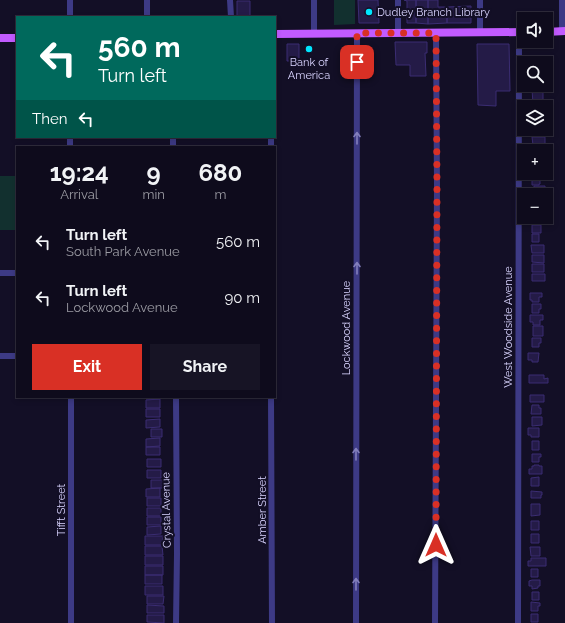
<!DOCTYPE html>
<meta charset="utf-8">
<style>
:root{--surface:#0e0b1c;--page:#171425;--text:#f1f3f6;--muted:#9b9ba3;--line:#2e2b3b;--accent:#d93025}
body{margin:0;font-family:Raleway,sans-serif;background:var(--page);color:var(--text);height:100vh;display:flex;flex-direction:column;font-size:15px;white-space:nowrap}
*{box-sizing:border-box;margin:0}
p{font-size:13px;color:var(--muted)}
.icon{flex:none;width:22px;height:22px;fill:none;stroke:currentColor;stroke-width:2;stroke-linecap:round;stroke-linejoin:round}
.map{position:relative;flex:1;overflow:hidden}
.drawer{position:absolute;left:16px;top:146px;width:260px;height:252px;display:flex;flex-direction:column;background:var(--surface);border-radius:0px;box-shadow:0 2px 6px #0003,0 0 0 1px var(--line)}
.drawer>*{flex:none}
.top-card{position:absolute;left:16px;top:16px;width:260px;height:122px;border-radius:0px;box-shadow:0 2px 6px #0003,0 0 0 1px var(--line);background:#00695c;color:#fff;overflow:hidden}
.tools{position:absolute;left:517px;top:12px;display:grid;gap:8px}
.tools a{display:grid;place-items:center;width:36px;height:36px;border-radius:0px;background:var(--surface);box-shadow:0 2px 6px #0003,0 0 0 1px var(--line);font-size:20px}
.pin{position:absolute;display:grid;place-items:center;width:34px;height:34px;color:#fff;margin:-17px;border-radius:8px;box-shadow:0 2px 6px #0006}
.me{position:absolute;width:44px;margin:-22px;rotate:0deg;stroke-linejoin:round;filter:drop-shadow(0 0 3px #0008)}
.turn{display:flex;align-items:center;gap:14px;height:84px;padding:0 16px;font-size:18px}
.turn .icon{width:52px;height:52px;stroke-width:2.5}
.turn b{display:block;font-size:28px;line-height:34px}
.then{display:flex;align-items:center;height:38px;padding:0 16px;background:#0003;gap:8px;font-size:15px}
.eta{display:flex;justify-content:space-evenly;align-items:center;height:68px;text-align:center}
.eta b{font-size:24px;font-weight:700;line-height:28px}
.cta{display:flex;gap:8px;margin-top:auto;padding:8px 16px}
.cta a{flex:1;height:46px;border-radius:0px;background:var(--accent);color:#fff;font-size:16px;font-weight:700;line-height:46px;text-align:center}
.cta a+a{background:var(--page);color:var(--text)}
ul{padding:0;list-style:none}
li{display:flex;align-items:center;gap:12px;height:56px;padding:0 16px}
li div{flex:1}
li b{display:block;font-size:15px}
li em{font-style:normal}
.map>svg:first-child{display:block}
.green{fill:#12302f}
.building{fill:#241b47;stroke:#3b2d73}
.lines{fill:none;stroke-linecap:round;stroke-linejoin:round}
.minor{stroke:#3d3a85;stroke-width:6}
.major{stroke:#c25bff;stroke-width:8}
.oneway{stroke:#837fbc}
.route{stroke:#d93025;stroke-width:7;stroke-dasharray:0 12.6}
.poi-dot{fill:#00e5ff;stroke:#130f26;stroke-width:1.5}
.labels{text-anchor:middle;stroke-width:4;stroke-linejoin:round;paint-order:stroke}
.poi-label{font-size:11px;fill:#d9d4ff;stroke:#130f26;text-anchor:start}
.street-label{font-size:11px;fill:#d9d4ff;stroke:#130f26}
</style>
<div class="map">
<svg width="565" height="623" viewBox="0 0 565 623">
<rect width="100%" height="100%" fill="#130f26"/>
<path class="green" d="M334 0H355V24L334 25Z
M0 176H17V230H0Z"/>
<path class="building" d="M358 0H378L379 23H359Z
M404 0H416V23H407V1Z
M416 0H428V24L416 23Z
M428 0H438V7H447V23L428 24Z
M237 1H250V17H237Z
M471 6V23H447V7Z
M395 42H427V53H425L426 76H410V65H396Z
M287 44H299V61H287Z
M477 44H509L510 91H496V106L478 105Z
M532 89H543V104H533Z
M546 127 547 134 532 135V129H546Z
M532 137H545V145H533Z
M533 147H540V151H533Z
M532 176H539V178H540V184H539V185H532Z
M534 186H545V193H532V190H534Z
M534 217H543L544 223 535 224Z
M532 225H541V233H532Z
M532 234H539V242H532Z
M531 245H544V253H532Z
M532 255H544V263L532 262Z
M532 264H544V272H532Z
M532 274H545V281H532Z
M530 293H542V297H539V302H532V300H530Z
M532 304H541V309H539V313H532Z
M530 315H543V320H540V325H533V322H530Z
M533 326H543V336H533Z
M532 338H541V343H539V347H532Z
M528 353H539L538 362H532V360H528Z
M529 375H544V379L548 378V383H529Z
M530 395H544V402H530Z
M146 397H160V399H146Z
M160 399V408H146V400Z
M532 405H539V408H541V414H531Z
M146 409H160V417H146Z
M532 417H542V425L532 426Z
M160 419V427L146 428V420Z
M528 428H539V437H531V435H528Z
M151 429H162V437H151Z
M160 438V446L146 447V439Z
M532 441H539V450H532Z
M146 447H160V455H146Z
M532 454H541V457H539V462H532Z
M147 459H161V467H147Z
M534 465H539V466H542V474H529V469H532V466H534Z
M147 470H161V478H147Z
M539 477V486H531V478Z
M151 480H163V488H151Z
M160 488V497H146V489Z
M531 491 542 492V495H541V498H531Z
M147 498H161V506H147Z
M531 504H540V515L531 516Z
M147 508H161V516H147Z
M147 517H161V525H147Z
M531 521H539V530H531Z
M161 526V534L147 535V527Z
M531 534H539V543H531Z
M145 536H163L162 545H145Z
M145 546H162L163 555H145Z
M530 547H540V556H531Z
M145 556H163V565H145Z
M531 558H546V566H528V561H531Z
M145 566H163V575H145Z
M531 569H538V577H531Z
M145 575H162V584H145Z
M532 580H540V586H538V588L532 589V586H529V581Z
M145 586H163V595H145Z
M532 592H539V600H532Z
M147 596H164L163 604H147Z
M531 602 540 603V606H538V611H531Z
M147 605 164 606V613H147Z
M531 614H538V622H531Z
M147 615H164V623L147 622Z"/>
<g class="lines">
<path class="minor" d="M70 0V17
M230 0 231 17
M398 0V33
M147 17V0
M562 31V0
M480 32V0
M314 34V0
M70 137V147
M173 147V137
M271 147V137
M0 273H17
M0 356H17
M71 397V623
M176 397 177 554 176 623
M271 397 272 623
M356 623 357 33
M435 623 437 186 436 33
M518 623 519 32"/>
<path class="major" d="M546 32 565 31
M275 34 524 32
M0 38H17"/>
</g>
<defs><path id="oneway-shaft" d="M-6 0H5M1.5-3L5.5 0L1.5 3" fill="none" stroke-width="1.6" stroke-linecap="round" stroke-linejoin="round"/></defs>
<g class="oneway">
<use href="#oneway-shaft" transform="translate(357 138) rotate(-90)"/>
<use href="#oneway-shaft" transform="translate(357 268) rotate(-90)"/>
<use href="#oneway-shaft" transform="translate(356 454) rotate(-90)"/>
<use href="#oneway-shaft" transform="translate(356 584) rotate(-90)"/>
</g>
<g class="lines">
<path class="route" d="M357 62V33H436L437 186 436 545"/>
</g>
<g class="poi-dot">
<circle cx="369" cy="12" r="4"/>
<circle cx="309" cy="49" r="4"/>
</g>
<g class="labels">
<g class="poi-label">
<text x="377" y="16">Dudley Branch Library</text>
<text x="309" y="66" text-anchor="middle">Bank of<tspan x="309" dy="13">America</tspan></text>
</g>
<g class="street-label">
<text transform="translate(508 327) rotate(-90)" y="4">West Woodside Avenue</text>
<text transform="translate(346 328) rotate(-90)" y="4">Lockwood Avenue</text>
<text transform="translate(61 510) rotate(-90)" y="4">Tifft Street</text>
<text transform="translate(166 510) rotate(-91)" y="4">Crystal Avenue</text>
<text transform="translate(262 510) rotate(-90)" y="4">Amber Street</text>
</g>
</g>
</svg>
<div class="tools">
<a><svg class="icon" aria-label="sound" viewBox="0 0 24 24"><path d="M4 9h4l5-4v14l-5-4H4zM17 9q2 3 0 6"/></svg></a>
<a><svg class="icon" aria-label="search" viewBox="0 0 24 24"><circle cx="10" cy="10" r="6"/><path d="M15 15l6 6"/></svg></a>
<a><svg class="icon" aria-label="layers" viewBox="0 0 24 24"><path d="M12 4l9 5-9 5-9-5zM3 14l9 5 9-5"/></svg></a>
<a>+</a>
<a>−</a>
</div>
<div class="pin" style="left:357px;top:62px;background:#d93025"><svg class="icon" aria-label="arrive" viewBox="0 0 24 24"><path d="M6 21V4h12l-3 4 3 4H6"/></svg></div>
<svg class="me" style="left:436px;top:545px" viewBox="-20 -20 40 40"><path d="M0-17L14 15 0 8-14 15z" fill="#d93025" stroke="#fff" stroke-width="4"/></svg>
<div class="top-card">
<div class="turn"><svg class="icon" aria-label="left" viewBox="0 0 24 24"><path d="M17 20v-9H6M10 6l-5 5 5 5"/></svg><div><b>560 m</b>Turn left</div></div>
<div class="then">Then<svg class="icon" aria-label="left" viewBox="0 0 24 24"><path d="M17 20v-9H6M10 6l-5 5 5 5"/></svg></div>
</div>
<section class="drawer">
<div class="eta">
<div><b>19:24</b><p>Arrival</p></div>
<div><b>9</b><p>min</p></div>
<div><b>680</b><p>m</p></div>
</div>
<ul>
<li><svg class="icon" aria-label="left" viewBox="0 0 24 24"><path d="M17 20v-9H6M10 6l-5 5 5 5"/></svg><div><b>Turn left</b><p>South Park Avenue</p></div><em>560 m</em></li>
<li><svg class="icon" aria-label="left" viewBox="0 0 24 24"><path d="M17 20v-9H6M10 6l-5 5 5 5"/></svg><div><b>Turn left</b><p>Lockwood Avenue</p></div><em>90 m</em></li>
</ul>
<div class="cta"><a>Exit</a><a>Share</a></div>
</section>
</div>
